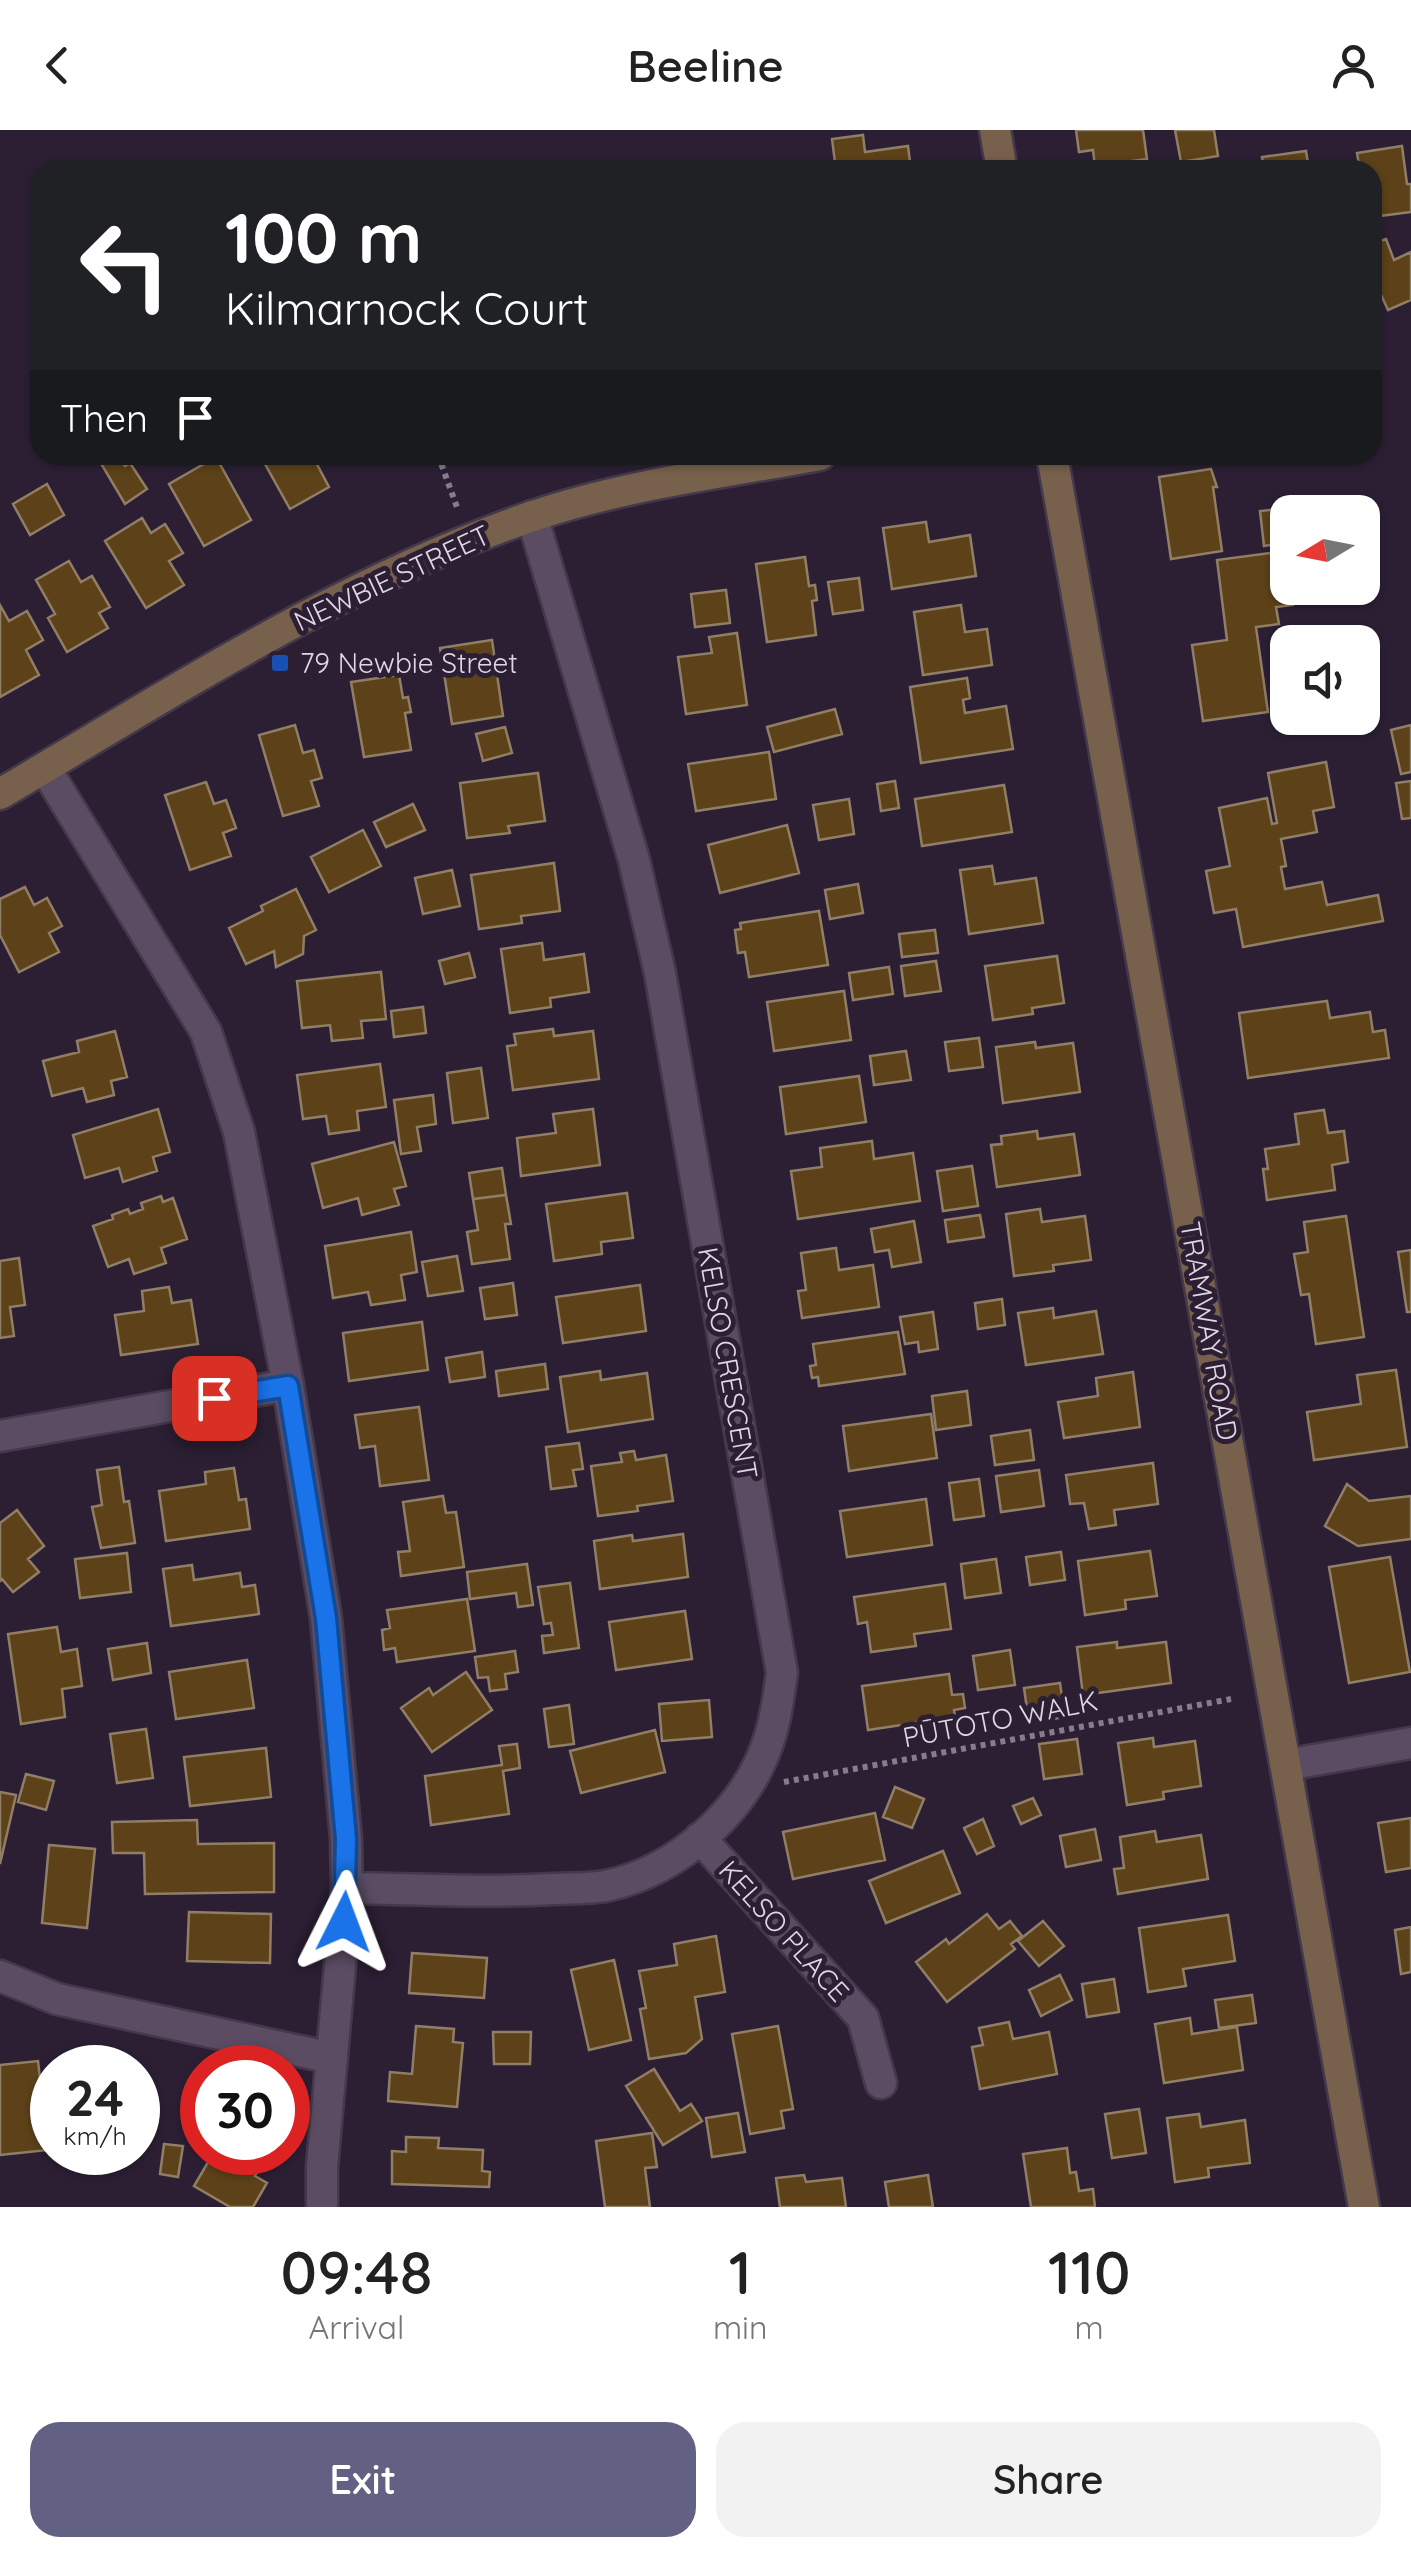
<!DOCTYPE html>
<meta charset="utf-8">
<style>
:root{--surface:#fff;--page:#f2f2f2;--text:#222;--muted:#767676;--accent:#636183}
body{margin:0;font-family:Quicksand,sans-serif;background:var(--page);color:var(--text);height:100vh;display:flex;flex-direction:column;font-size:38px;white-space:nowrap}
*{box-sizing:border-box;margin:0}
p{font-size:32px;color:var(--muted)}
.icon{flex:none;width:55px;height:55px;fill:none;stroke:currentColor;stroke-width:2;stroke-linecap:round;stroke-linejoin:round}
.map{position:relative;height:2077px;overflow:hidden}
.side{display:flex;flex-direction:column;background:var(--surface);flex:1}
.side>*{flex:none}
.banner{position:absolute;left:30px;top:30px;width:1352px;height:305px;border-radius:30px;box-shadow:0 2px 8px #0004;background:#202124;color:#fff;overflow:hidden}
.needle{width:65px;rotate:260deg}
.controls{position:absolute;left:1270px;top:365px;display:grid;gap:20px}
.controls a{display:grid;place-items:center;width:110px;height:110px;border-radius:20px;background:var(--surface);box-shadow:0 2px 8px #0004;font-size:50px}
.speed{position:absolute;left:30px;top:1915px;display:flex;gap:20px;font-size:50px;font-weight:700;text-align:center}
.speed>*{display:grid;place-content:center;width:130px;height:130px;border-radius:50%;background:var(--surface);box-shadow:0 2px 8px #0004;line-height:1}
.speed small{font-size:25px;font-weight:400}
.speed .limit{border:15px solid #d22;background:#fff;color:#111}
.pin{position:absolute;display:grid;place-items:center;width:85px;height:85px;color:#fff;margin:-42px;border-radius:20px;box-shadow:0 5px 15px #0006}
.me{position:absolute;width:110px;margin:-55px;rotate:3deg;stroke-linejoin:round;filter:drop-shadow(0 0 8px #0008)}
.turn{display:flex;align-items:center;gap:35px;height:210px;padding:0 30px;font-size:45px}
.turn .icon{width:130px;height:130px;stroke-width:2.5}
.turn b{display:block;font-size:70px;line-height:85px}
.then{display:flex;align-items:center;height:95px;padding:0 30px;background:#0003;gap:20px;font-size:38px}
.eta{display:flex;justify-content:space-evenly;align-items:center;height:170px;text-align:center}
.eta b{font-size:60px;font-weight:600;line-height:70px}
.button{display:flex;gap:20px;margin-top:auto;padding:20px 30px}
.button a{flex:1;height:115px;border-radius:30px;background:var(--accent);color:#fff;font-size:40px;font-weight:600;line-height:115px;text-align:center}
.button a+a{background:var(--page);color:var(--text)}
header{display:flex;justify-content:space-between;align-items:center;height:130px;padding:0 30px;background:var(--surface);font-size:45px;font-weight:600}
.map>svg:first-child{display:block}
.building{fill:#5d4219;stroke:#907e66;stroke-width:2.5}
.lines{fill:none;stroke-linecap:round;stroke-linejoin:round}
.street-casing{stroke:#44394b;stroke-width:35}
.secondary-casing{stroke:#44394b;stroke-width:35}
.path{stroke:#877c8e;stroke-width:6;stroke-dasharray:5 5;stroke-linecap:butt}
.street{stroke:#5b4c63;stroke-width:30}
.secondary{stroke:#78614c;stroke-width:30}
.route-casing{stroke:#114b97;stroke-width:25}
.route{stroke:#1a73e8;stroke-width:18}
.transit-dot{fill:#1a4fb4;stroke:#2c1f34;stroke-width:4}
.labels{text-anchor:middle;stroke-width:10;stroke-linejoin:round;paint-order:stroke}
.street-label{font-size:28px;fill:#ded6e4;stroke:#2c1f34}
.poi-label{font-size:28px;fill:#ded6e4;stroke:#2c1f34;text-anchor:start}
</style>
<header><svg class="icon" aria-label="back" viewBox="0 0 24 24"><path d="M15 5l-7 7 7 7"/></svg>Beeline<svg class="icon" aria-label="person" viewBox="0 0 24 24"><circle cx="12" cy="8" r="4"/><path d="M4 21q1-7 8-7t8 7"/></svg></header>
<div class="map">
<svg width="1411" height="2077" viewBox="0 0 1411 2077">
<rect width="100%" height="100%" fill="#2c1f34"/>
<path class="building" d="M1076 0H1143L1147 29 1095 36 1093 20 1079 22Z
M1175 0H1214L1218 26 1181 32Z
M863 5 865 22 908 16 911 40H836L832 9Z
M1402 16 1407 54H1411V82L1372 87V40H1360L1357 23Z
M1306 21 1309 40H1264L1262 27Z
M1255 32 1256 40H1202V39Z
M1386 109 1394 130 1411 122V170L1388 180 1372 145V114Z
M96 325H118L125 336 130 333 147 359 125 374Z
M260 325H312L329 357 290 379Z
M216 327 251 390 204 416 169 354Z
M1211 339 1217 357H1213L1222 421 1171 429 1159 347Z
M47 354 64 385 30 405 13 374Z
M1280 379 1285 413 1264 416 1260 381Z
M142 388 151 403 165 394 183 423 169 431 184 455 146 478 105 411Z
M926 392 929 412 970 405 976 446 892 459 883 398Z
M1286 421 1288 458H1291L1293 475 1276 477 1279 494 1256 497 1268 582 1203 591 1192 515 1227 510 1217 430Z
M805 427 809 456 815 455 817 470 812 471 816 505 767 512 756 434Z
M69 431 81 452 92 446 110 477 99 483 108 498 67 522 48 488 55 484 36 450Z
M859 448 863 480 833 484 828 452Z
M726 460 730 493 695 497 691 464Z
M0 475 9 491 27 481 43 510 26 520 39 545 0 567Z
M961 475 965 502 987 499 992 535 923 545 914 482Z
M737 503 747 575 686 584 678 527 712 523 709 507Z
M492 510 503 586 452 594 440 518Z
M399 545 403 568 408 567 411 582 405 583 411 620 364 627 351 552Z
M967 548 970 568 963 570 965 583 1006 576 1013 619 921 633 910 557Z
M835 579 842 604 774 622 767 597Z
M295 595 303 623 314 620 322 648 311 651 319 676 283 686 259 605Z
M1411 595V642L1401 644 1391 600Z
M505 597 512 623 483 631 476 604Z
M769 622 776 669 696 681 688 634Z
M1326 632 1334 677 1313 681 1317 702 1281 709 1286 736 1281 737 1285 759 1322 752 1327 775 1378 765 1383 791 1243 817 1236 779 1214 783 1206 741 1230 736 1219 678 1267 668 1272 694 1277 693 1268 643Z
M538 643 545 691 508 696 510 703 467 708 460 653Z
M895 651 899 678 881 681 877 654Z
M1411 651V688L1402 689 1396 653Z
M206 652 214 674 226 670 236 698 223 703 231 726 190 740 165 665Z
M1004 655 1012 702 922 716 915 669Z
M849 669 854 704 819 710 813 675Z
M413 674 425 700 386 717 374 692Z
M787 695 799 743 720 763 708 715Z
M363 700 381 736 329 762 311 727Z
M554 733 560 781 521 786 522 793 479 799 471 745Z
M992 736 995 754 1036 748 1043 793 969 804 960 740Z
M452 740 460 776 423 784 415 748Z
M858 754 863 783 830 789 825 760Z
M25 757 34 775 47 768 62 796 49 803 59 822 19 842 0 805V769Z
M296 759 316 800 304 806 303 824 276 837 274 821 246 834 229 798 263 781 261 776Z
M819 781 828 835 749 847 745 822 738 823 735 800 741 799 740 793Z
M935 800 938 823 902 827 899 804Z
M542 813 544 830 584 824 589 862 550 868 551 877 510 883 501 819Z
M469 823 475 847 445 854 439 831Z
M1057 826 1064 873 1032 878 1033 884 993 890 985 836Z
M936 831 941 861 905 866 901 836Z
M889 837 893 864 853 870 849 843Z
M381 842 386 889 361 891 363 908 332 911 330 895 302 898 297 851Z
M844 861 851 910 774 921 767 872Z
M1327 871 1330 888 1370 882 1373 902 1385 900 1389 928 1248 948 1239 883Z
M423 877 426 903 394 907 391 881Z
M553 899 554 906 593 901 599 949 513 960 507 916 516 915 514 904Z
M115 901 127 947 111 951 114 965 87 972 83 958 52 966 43 931 79 922 77 911Z
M979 908 983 937 949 941 945 912Z
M1035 912 1036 918 1073 913 1080 962 1003 973 996 917Z
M906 921 911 950 874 955 870 926Z
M380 934 386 977 357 981 359 1000 329 1004 326 986 303 989 297 945Z
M481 938 488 988 453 993 447 943Z
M859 946 866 992 786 1004 780 957Z
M433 965 436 994 417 997 421 1021 401 1024 394 970Z
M158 979 170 1022 153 1027 157 1041 123 1052 119 1038 85 1048 73 1005Z
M593 979 600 1035 521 1046 517 1008 556 1003 553 984Z
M1324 980 1328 1003 1344 1001 1348 1032 1332 1035 1335 1060 1267 1070 1263 1039H1268L1265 1019 1299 1014 1295 984Z
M1037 1001 1038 1009 1074 1004 1080 1045 997 1057 991 1015 1002 1014 1001 1006Z
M872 1011 874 1029 913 1023 920 1071 798 1089 791 1041 822 1037 820 1018Z
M394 1012 406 1056 394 1059 399 1075 362 1085 358 1068 323 1078 312 1034Z
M972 1036 978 1076 943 1081 937 1041Z
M502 1038 506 1065 473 1069 469 1043Z
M627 1063 633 1108 601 1112 602 1124 554 1131 546 1074Z
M506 1065 511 1094H505L510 1129 472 1134 467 1102 478 1100 473 1069Z
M161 1066 163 1072 173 1068 187 1109 161 1118 166 1133 134 1144 129 1129 108 1137 93 1096 113 1089 112 1085 128 1079 130 1084 143 1079 141 1073Z
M1040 1079 1042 1092 1085 1086 1091 1130 1053 1135 1054 1141 1014 1146 1006 1084Z
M980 1085 984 1107 948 1112 945 1090Z
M1346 1086 1364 1207 1316 1214 1309 1164 1301 1165 1294 1124 1308 1122 1304 1092Z
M914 1091 921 1132 892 1137 889 1120 875 1122 871 1099Z
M411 1102 417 1142 401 1145 405 1170 371 1175 368 1162 333 1168 325 1116Z
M836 1118 839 1140 873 1135 879 1177 802 1188 798 1161 806 1160 801 1123Z
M1411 1120V1182H1407L1398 1122Z
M457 1126 463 1161 428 1166 422 1132Z
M19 1128 25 1175 10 1177 14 1206 0 1208V1131Z
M513 1153 517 1185 485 1189 480 1158Z
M640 1155 646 1201 563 1213 556 1167Z
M169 1157 172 1173 191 1170 198 1214 121 1225 115 1185 144 1181 142 1161Z
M1002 1169 1005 1195 978 1199 975 1173Z
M1053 1178 1054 1188 1096 1181 1103 1224 1026 1235 1018 1183Z
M933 1182 938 1219 919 1222 918 1212 905 1214 900 1187Z
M422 1192 428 1240 349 1251 343 1203Z
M898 1202 905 1244 819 1256 818 1247 812 1248 810 1236 816 1235 813 1214Z
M482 1222 485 1247 450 1252 446 1228Z
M545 1234 548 1259 499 1266 496 1241Z
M1396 1240 1407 1317 1314 1330 1307 1282 1361 1274 1357 1245Z
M600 1241 601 1250 647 1243 653 1289 568 1302 560 1247Z
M1133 1242 1140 1297 1064 1308 1058 1272 1098 1266 1096 1248Z
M967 1261 971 1295 936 1300 932 1266Z
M419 1277 429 1350 380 1356 375 1316 360 1318 355 1285Z
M931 1284 937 1328 849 1341 843 1296Z
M1030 1300 1034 1330 995 1335 991 1306Z
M579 1313 583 1339 573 1340 576 1356 551 1359 546 1317Z
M634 1321 636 1330 666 1325 673 1371 637 1376 638 1381 598 1386 591 1336 622 1332 620 1323Z
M1153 1333 1158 1374 1114 1380 1116 1395 1089 1399 1084 1373 1070 1374 1066 1345Z
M119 1337 124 1372 129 1371 135 1413 101 1418 92 1377 102 1375 97 1340Z
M234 1338 239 1370 246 1369 250 1399 166 1411 159 1361 206 1354 205 1342Z
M1039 1340 1044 1376 1001 1382 996 1346Z
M979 1349 984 1386 954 1390 949 1353Z
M1347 1354 1369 1371 1411 1366V1409L1358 1416 1325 1396Z
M443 1366 446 1383 456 1382 464 1437 401 1446 398 1422 410 1421 403 1372Z
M926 1369 932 1415 847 1427 840 1381Z
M17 1380 44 1416 28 1429 39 1442 13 1462 2 1449 0 1451V1393Z
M683 1404 688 1447 600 1459 594 1411 632 1405 633 1411Z
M1150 1421 1157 1466 1125 1470 1126 1479 1085 1485 1078 1431Z
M1061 1422 1065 1450 1030 1455 1026 1427Z
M127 1423 131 1462 80 1468 75 1429Z
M1390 1427 1410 1542 1349 1553 1329 1437Z
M996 1429 1001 1463 965 1468 961 1434Z
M527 1434 533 1475 518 1477 516 1463 470 1469 467 1442Z
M192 1435 194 1450 240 1443 242 1457 255 1455 259 1484 171 1496 163 1439Z
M570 1453 579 1518 544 1523 542 1506 553 1505 551 1493 544 1494 538 1457Z
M945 1454 951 1499 914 1504 916 1516 871 1522 867 1492 858 1494 854 1467Z
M467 1469 475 1521 397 1532 395 1518 384 1520 382 1500 390 1498 387 1480Z
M685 1481 692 1529 616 1540 609 1492Z
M57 1497 61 1522 77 1519 82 1556 62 1559 65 1587 21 1594 8 1504Z
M1117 1512V1518L1166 1512 1171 1553 1083 1565 1077 1517Z
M147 1513 151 1543 113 1550 108 1519Z
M1010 1520 1015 1555 978 1560 973 1526Z
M515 1521 518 1542 505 1544 507 1559 490 1561 488 1547 478 1548 475 1527Z
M247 1530 254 1578 176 1589 169 1542Z
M466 1542 492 1580 432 1622 401 1578 429 1558 433 1565Z
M949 1544 952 1565 963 1564 965 1578 954 1580 955 1587 868 1600 862 1556Z
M1060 1553 1065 1587 1029 1593 1024 1558Z
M709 1570 712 1607 662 1611 659 1574Z
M569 1575 574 1614 549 1617 544 1579Z
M146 1599 153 1648 117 1653 110 1604Z
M655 1600 665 1642 581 1663 570 1621Z
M1153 1608 1154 1617 1195 1611 1201 1656 1163 1662 1164 1669 1127 1675 1118 1613Z
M1077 1609 1082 1644 1044 1649 1039 1614Z
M517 1614 520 1638 503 1641 509 1684 431 1695 425 1646 502 1635 499 1616Z
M266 1618 271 1667 190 1676 184 1627Z
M26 1644 54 1651 46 1680 18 1672Z
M895 1657 924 1669 912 1698 883 1687Z
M0 1662 16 1665 0 1734Z
M1033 1668 1041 1685 1021 1694 1013 1676Z
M875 1683 885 1730 793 1749 783 1702Z
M1411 1688V1738L1386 1742 1378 1693Z
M983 1689 994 1716 977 1724 964 1698Z
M197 1690 198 1714 274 1713V1762L145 1764 144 1723H113L112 1692Z
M1095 1699 1101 1730 1066 1737 1060 1706Z
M1155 1701 1157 1712 1201 1705 1208 1749 1118 1764 1114 1739 1124 1738 1120 1707Z
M49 1715 95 1719 87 1798 42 1793Z
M943 1721 960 1763 886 1793 869 1751Z
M189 1782 271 1784 270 1833 187 1831Z
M987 1784 999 1799 1010 1791 1022 1806 1011 1814 1015 1819 947 1872 916 1832 946 1809 949 1814Z
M1228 1785 1235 1831 1183 1839 1186 1856 1148 1862 1139 1798Z
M1043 1791 1064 1816 1039 1836 1018 1811Z
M1411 1797V1842L1401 1844 1395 1800Z
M716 1806 725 1862 695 1867 702 1909 686 1923 649 1929 640 1879 646 1878 639 1841 677 1835 674 1814Z
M412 1823 487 1828 484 1868 409 1863Z
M614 1830 631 1910 589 1920 571 1840Z
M1060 1845 1072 1870 1041 1886 1029 1860Z
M1114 1849 1119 1882 1087 1887 1082 1854Z
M1252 1865 1256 1893 1219 1898 1215 1870Z
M1190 1888 1192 1904 1237 1897 1243 1940 1164 1953 1155 1894Z
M1009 1892 1013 1909 1049 1902 1057 1944 980 1959 972 1917 983 1915 979 1898Z
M416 1896 454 1899 453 1912 463 1913 457 1977 388 1971 390 1942 412 1944Z
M778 1896 793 1979 781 1981 784 1998 750 2004 732 1904Z
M493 1902H531L530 1934H494Z
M38 1931 48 2020 0 2025V1935Z
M654 1939 680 1981 691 1974 702 1991 663 2015 626 1956Z
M138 1965 152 1990 138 1998Z
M1139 1979 1146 2023 1112 2028 1105 1984Z
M738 1983 745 2022 712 2027 706 1988Z
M1199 1984 1201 1997 1245 1990 1250 2033 1208 2038 1209 2047 1175 2052 1167 1988Z
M652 2003 657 2037 645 2038 650 2077H605L596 2011Z
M406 2007 439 2008 438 2018 483 2020 482 2041 490 2042 489 2057 392 2054V2021L406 2022Z
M164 2014 183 2016 178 2047 160 2044Z
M1067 2018 1070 2043 1076 2042 1079 2061 1093 2059 1095 2077H1031L1023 2024Z
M214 2022H263V2031L255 2046 267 2053 253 2077H230L194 2056Z
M804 2045 806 2052 842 2048 846 2077H780L776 2048Z
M928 2045 933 2077H889L885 2052Z"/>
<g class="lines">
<g class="street-casing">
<path id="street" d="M45 638 206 902 239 1002 288 1255 326 1488 346 1709 347 1758 322 2037V2077
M0 1306 288 1255
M1286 1635 1411 1613
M700 1708 863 1888 881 1953
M347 1758C415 1759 484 1763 553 1759 570 1758 589 1759 606 1756 681 1740 750 1677 771 1603 777 1583 779 1562 782 1543L660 843 634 730 532 386
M0 1846 57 1869 332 1928"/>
</g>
<g class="secondary-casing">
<path id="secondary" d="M995 0 1002 40
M1052 325 1364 2077
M0 664C172 563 341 452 530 387 623 355 723 343 820 325"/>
</g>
<path class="path" d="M438 325 458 380
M784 1652 1231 1569"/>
<use href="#street" class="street"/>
<use href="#secondary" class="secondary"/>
</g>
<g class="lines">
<g class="route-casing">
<path id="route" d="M214 1268 288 1256 326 1488 346 1709 344 1792"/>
</g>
<use href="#route" class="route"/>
</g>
<rect class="transit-dot" x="270" y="523" width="20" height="20" rx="5"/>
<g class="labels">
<g class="street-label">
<text transform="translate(392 448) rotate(-25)" y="10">NEWBIE STREET</text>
<text transform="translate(1209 1201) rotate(80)" y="10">TRAMWAY ROAD</text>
<text transform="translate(728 1233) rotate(80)" y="10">KELSO CRESCENT</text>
<text transform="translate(1000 1589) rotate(-11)" y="10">PŪTOTO WALK</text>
<text transform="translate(784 1801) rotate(48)" y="10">KELSO PLACE</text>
</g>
<g class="poi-label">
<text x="300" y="543">79 Newbie Street</text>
</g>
</g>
</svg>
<div class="controls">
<a><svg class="needle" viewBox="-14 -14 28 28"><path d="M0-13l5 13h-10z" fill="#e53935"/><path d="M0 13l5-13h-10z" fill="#767676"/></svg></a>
<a><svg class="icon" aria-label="sound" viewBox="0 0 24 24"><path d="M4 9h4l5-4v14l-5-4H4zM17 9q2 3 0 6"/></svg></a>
</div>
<div class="speed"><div>24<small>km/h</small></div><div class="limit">30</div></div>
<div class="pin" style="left:214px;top:1268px;background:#d93025"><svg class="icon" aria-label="arrive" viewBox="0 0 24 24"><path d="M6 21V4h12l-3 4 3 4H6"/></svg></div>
<svg class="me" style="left:344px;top:1792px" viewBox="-20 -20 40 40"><path d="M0-17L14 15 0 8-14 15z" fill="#1a73e8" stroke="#fff" stroke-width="4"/></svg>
<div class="banner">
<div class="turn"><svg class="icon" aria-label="left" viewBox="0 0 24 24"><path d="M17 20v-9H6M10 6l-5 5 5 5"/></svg><div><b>100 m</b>Kilmarnock Court</div></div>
<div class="then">Then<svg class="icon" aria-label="arrive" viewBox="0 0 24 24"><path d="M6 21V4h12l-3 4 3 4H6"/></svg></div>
</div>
</div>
<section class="side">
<div class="eta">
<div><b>09:48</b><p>Arrival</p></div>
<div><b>1</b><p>min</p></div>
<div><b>110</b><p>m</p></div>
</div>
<div class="button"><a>Exit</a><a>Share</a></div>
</section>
